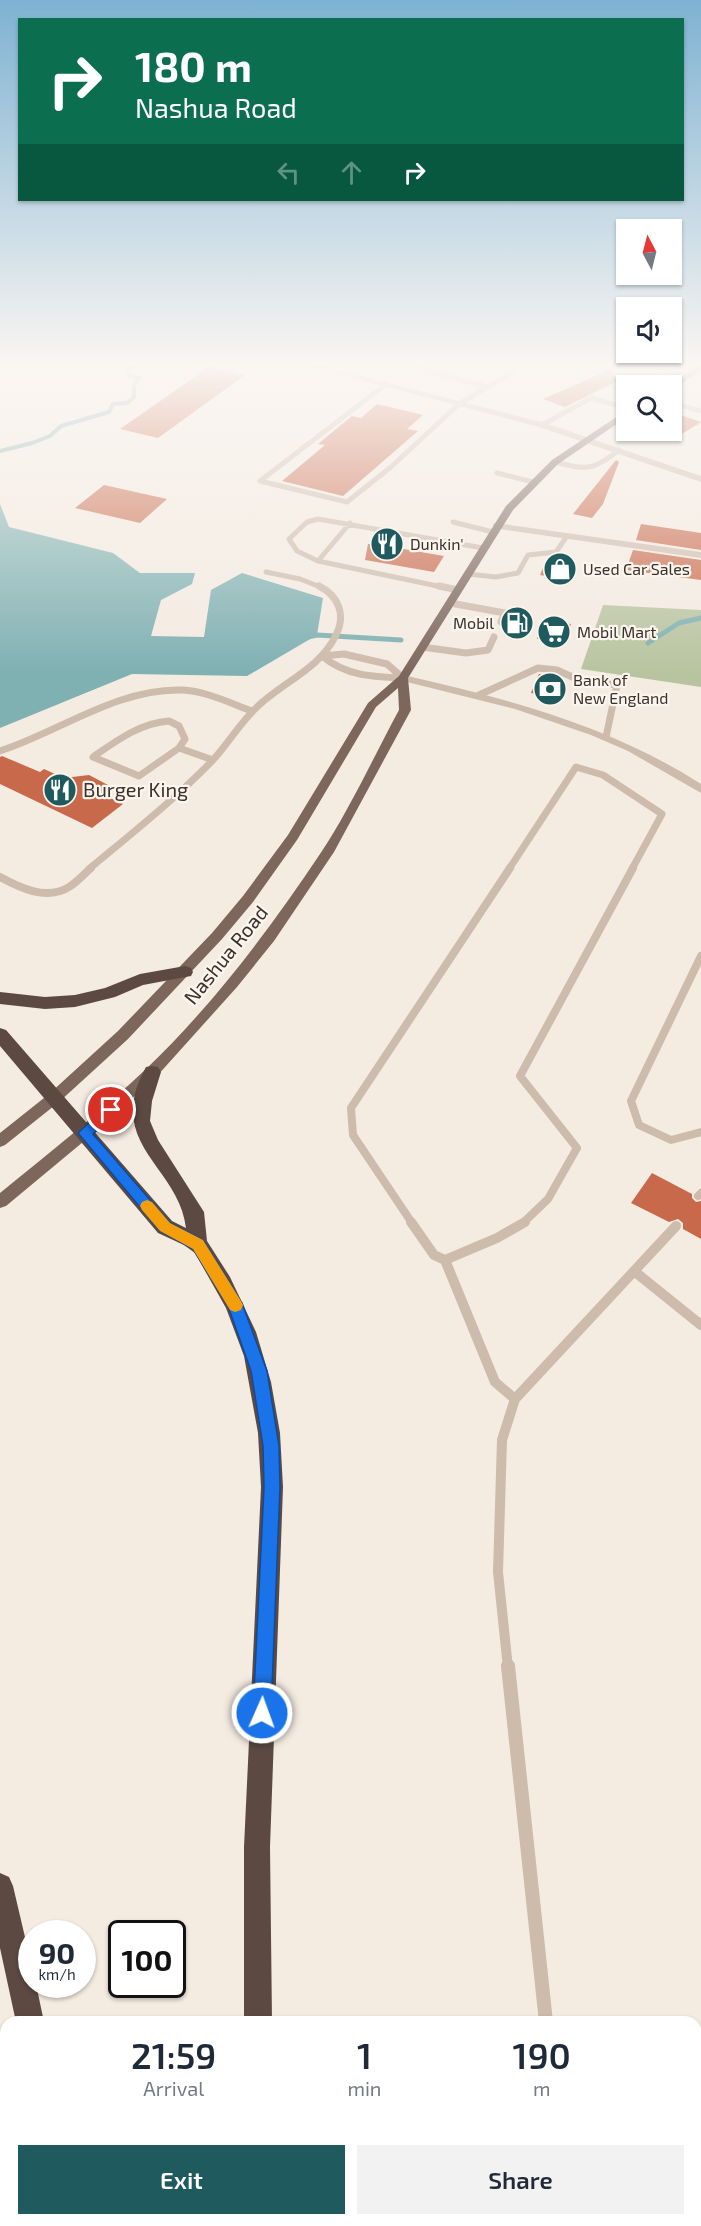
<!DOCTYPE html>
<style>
:root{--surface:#fff;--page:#f2f2f3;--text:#1f2937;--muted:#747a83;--accent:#1f5a5e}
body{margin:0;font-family:"Exo 2",sans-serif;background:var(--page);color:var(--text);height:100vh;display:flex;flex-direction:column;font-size:22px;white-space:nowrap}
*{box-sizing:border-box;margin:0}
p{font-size:20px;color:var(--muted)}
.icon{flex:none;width:33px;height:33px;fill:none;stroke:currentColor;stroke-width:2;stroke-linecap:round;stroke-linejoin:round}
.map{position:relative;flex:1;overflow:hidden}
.panel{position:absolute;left:0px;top:2016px;width:702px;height:210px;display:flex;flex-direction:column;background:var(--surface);border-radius:18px 18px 0 0;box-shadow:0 2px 4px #0004}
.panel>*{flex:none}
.top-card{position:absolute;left:18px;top:18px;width:666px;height:183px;border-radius:0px;box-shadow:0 2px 4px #0004;background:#0b6e4f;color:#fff;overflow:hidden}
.needle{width:39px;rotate:353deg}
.controls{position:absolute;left:616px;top:219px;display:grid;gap:12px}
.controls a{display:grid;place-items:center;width:66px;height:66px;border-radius:0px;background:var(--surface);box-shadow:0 2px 4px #0004;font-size:30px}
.speed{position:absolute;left:18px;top:1920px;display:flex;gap:12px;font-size:30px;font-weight:700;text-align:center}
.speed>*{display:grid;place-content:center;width:78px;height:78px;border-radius:50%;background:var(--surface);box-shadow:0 2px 4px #0004;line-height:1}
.speed small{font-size:15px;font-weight:400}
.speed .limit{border:3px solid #111;border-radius:9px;background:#fff;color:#111}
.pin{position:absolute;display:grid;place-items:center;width:51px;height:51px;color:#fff;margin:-26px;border:3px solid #fff;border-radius:50%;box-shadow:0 2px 6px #0007}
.me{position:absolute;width:66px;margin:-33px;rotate:2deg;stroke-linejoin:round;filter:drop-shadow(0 0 4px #0008)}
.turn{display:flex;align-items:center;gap:21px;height:126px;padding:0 18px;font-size:27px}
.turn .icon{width:78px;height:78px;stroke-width:2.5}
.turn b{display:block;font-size:42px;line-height:51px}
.lanes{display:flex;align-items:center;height:57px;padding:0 18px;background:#0003;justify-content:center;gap:30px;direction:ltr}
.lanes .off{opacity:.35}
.eta{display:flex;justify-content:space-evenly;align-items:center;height:102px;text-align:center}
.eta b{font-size:36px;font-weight:600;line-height:42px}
.button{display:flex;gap:12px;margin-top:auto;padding:12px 18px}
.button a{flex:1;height:69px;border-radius:0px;background:var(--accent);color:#fff;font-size:24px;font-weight:600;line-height:69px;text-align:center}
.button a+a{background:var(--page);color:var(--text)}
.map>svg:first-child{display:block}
.green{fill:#b8c4a0}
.water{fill:#7fb0b2}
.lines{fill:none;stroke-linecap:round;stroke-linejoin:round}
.stream-far1{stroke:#7fb0b2;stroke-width:4}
.stream{stroke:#7fb0b2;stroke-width:5}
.building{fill:#c8694b}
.lane-far4{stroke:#cdbbac;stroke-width:5}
.lane-far3{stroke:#cdbbac;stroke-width:7}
.lane-far2{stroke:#cdbbac;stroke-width:8}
.lane-far1{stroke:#cdbbac;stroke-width:10}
.lane{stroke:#cdbbac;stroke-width:14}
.street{fill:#cdbbac;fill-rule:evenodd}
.primary{fill:#7d675c;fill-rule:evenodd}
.highway{fill:#5c4a42;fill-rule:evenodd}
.route{fill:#1a73e8;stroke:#114b97;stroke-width:1.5}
.slow{fill:#f59e0b}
.labels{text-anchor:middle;stroke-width:4.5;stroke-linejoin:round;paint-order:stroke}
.far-poi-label{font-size:16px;fill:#3b302b;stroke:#fbf5ee;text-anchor:start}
.poi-label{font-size:20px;fill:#3b302b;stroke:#fbf5ee;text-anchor:start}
.street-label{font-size:20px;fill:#3b302b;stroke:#fbf5ee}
</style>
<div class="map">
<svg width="701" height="2226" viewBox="0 0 701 2226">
<rect width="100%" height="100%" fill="#f4ebe1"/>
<path class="green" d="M603 605 701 610V687L581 669Z"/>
<path class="water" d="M0 504 9 527 113 553 140 573H195L192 584 161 600 151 636 204 637 211 590 242 573 323 598 317 635 247 676 132 674 0 728Z"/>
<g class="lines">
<path class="stream-far1" d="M0 451 32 443 50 436 61 426 109 412 113 404 127 403 134 397V385L140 378 128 375V369L139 363"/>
<path class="stream" d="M308 637 317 635 401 640
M648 643 679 623 701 618"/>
</g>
<path class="building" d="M209 367 245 375 158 438 120 429Z
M611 369 617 381 565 407 543 399Z
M377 404 423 415 407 429 418 431 343 496 282 481 325 445 318 444 341 425 352 416 361 418Z
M672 412 701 422 672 440Z
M616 460 619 462 603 504 592 518 573 514Z
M104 485 167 499 140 523 75 508Z
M641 524 701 533V550L636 540Z
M377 534 404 539 398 548 444 556 434 572 365 560 368 544H370Z
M633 550 701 560V580L626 570Z
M547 558 570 560 562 579 540 575Z
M544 620 571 624 564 643 537 639Z
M539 674 555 675 549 696 531 693Z
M2 756 40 772 44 769 64 778 89 775 108 785 106 796 123 804 92 828 0 784V757Z
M652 1173 692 1194V1198L696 1202 701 1201V1239L683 1229V1223L678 1219 669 1222 631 1203Z"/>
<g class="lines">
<path class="lane-far4" d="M642 363 686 376
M421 369 488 387
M385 385 260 481 347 502 391 467 459 404 516 370
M672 403 701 411
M542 425 591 398 627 408
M555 462C586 470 593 471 619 450
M497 473 533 482
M453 522 493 532
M318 561 350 523
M266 572 300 579 323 588
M468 574 496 577 518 573 528 555 556 552 567 536
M447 588 318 561 297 551 289 539 307 522 318 519 483 548"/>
<path class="lane-far3" d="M439 586 458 590
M450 603 505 613 501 622
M422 647 466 653 488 650 494 637
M322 656 344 654 387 664 403 678
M322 656C346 676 373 677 403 678
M479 695 538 668 557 670 579 680 617 685 606 737
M169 721 179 726 185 739 179 748 139 776 93 757C116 741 140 723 169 721Z
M179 748 213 760
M0 751C59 732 117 688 182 690 206 691 230 703 252 711
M89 869C131 834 174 800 212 761 228 744 239 724 256 708 281 683 320 669 336 635 346 615 339 596 319 586
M509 869 576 767 603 775 662 814 632 869"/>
<path class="lane-far2" d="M0 877C20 888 47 901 69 887 77 882 84 874 91 868
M701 956 631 1101 639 1125 671 1140 701 1132
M698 1196 701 1193
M412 1223 353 1135 351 1108 510 868
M523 1223 548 1199 577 1148 520 1076 633 868"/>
<path class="lane-far1" d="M411 1222 434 1255 445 1260
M445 1260 495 1382 515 1399
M445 1260 497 1238 525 1222
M634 1271 701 1325
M508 1668 498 1572 502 1440 515 1399 676 1226"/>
<path class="lane" d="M508 1666 546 2022
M601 2220 602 2226"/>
<path class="street" d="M296 363H309L545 423 701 476V482L539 427Z
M496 523 701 552V558L493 528V524Z
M403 675C508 699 609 725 701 784V793L628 751 591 735 515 709 399 680 398 678Z"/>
<path class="primary" d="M701 365V371L674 388 667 386Z
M627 410V417L558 464 513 510 408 678 411 710 334 852 274 941 237 987 157 1076 89 1137 6 1206 0 1208V1193C49 1153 100 1113 146 1069 212 1006 270 929 320 854 349 811 374 756 399 710L398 688 376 707 297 840 253 902 222 939 128 1039 59 1102 5 1145 0 1147V1133L49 1094 118 1031 212 933 243 896 288 835 368 703 399 676 506 506 552 460Z"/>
<path class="highway" d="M185 966 191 968 193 972 191 976 143 985 115 997 75 1007 45 1009 0 1004V992L45 997 75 995 105 988 140 974Z
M0 1028 6 1030 172 1221 186 1228C179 1166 103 1144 146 1067L152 1066 158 1067 161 1072 152 1101 150 1121 158 1140 204 1212 207 1241 230 1277 256 1332 271 1382 280 1433 283 1487 270 1847 272 2022H244V1847L261 1487 258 1433 244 1356 226 1308 195 1253 184 1245 158 1233 0 1046Z
M0 1873 9 1877 13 1886 32 1967V1984H36L44 2022H16L0 1948Z
M61 2220H91L92 2226H62Z
M257 2220H287V2226H257Z"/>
</g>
<linearGradient id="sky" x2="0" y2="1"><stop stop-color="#7eb2d2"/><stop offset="0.54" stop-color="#faf6f2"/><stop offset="1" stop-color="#faf6f2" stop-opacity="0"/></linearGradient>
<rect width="701" height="674" fill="url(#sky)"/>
<path class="route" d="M111 1104 116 1106 118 1110 116 1113 93 1134 170 1223 203 1240 242 1303 267 1371 279 1446 280 1487 271 1713 269 1720 262 1722 255 1720 253 1713 264 1487 263 1446 251 1371 228 1306 193 1249 160 1231 78 1133 107 1106Z"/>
<path class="slow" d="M147 1200 152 1202 170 1223 203 1240 241 1301 243 1305 241 1310 235 1312 230 1310 193 1249 160 1231 142 1210 140 1206 142 1202Z"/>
<defs>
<g id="restaurant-disc" transform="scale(1.725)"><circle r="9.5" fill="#1f5a5e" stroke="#fbf5ee"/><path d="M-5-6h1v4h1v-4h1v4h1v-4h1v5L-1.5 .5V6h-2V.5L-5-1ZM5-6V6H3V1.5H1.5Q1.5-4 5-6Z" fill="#fff"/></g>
<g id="shop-disc" transform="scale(1.725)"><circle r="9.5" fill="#1f5a5e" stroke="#fbf5ee"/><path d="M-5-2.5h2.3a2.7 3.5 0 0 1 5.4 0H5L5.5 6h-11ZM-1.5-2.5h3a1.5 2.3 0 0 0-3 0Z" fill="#fff"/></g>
<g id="fuel-disc" transform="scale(1.725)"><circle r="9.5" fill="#1f5a5e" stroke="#fbf5ee"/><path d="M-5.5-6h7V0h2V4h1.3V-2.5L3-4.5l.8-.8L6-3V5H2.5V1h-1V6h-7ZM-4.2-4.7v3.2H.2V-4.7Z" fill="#fff"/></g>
<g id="supermarket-disc" transform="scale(1.725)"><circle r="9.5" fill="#1f5a5e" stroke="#fbf5ee"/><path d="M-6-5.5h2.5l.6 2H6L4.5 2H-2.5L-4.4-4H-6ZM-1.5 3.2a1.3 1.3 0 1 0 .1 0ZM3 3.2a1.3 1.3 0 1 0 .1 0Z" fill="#fff"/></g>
<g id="bank-disc" transform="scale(1.725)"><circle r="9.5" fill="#1f5a5e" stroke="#fbf5ee"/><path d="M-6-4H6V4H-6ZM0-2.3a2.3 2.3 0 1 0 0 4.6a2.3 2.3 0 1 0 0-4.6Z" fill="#fff"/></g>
</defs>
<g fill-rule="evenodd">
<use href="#restaurant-disc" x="387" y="544"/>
<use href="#shop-disc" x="560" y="569"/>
<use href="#fuel-disc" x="517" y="623"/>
<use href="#supermarket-disc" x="554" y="632"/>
<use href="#bank-disc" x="550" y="689"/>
<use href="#restaurant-disc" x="60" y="790"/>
</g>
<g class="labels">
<g class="far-poi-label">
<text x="410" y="550">Dunkin'</text>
<text x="583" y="575">Used Car Sales</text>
<text x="494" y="629" text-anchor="end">Mobil</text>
<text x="577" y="638">Mobil Mart</text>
<text x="573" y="686">Bank of<tspan x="573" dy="18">New England</tspan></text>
</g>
<g class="poi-label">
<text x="83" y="797">Burger King</text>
</g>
<g class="street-label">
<text transform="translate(226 955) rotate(-51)" y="7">Nashua Road</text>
</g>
</g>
</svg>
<div class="controls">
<a><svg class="needle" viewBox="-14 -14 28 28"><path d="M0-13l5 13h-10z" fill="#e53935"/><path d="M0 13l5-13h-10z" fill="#747a83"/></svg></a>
<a><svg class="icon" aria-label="sound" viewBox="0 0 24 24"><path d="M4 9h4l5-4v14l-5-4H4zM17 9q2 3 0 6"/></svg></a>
<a><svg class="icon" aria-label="search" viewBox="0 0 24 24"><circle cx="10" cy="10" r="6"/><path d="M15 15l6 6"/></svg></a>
</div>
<div class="speed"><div>90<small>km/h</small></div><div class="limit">100</div></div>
<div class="pin" style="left:111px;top:1110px;background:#d93025"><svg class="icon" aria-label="arrive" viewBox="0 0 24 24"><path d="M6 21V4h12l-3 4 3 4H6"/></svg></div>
<svg class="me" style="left:262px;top:1713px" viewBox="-20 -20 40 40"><circle r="17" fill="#1a73e8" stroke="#fff" stroke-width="3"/><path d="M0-11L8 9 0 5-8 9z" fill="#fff"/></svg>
<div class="top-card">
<div class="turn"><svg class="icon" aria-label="right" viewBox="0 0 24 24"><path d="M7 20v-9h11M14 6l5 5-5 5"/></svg><div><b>180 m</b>Nashua Road</div></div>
<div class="lanes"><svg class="icon off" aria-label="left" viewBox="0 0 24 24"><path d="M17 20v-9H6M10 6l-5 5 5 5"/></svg><svg class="icon off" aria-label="ahead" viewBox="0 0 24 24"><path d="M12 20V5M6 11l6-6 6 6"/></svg><svg class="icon" aria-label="right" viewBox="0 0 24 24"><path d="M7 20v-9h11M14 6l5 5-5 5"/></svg></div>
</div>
<section class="panel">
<div class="eta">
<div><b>21:59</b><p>Arrival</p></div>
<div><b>1</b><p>min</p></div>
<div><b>190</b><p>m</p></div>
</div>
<div class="button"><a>Exit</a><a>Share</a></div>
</section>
</div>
